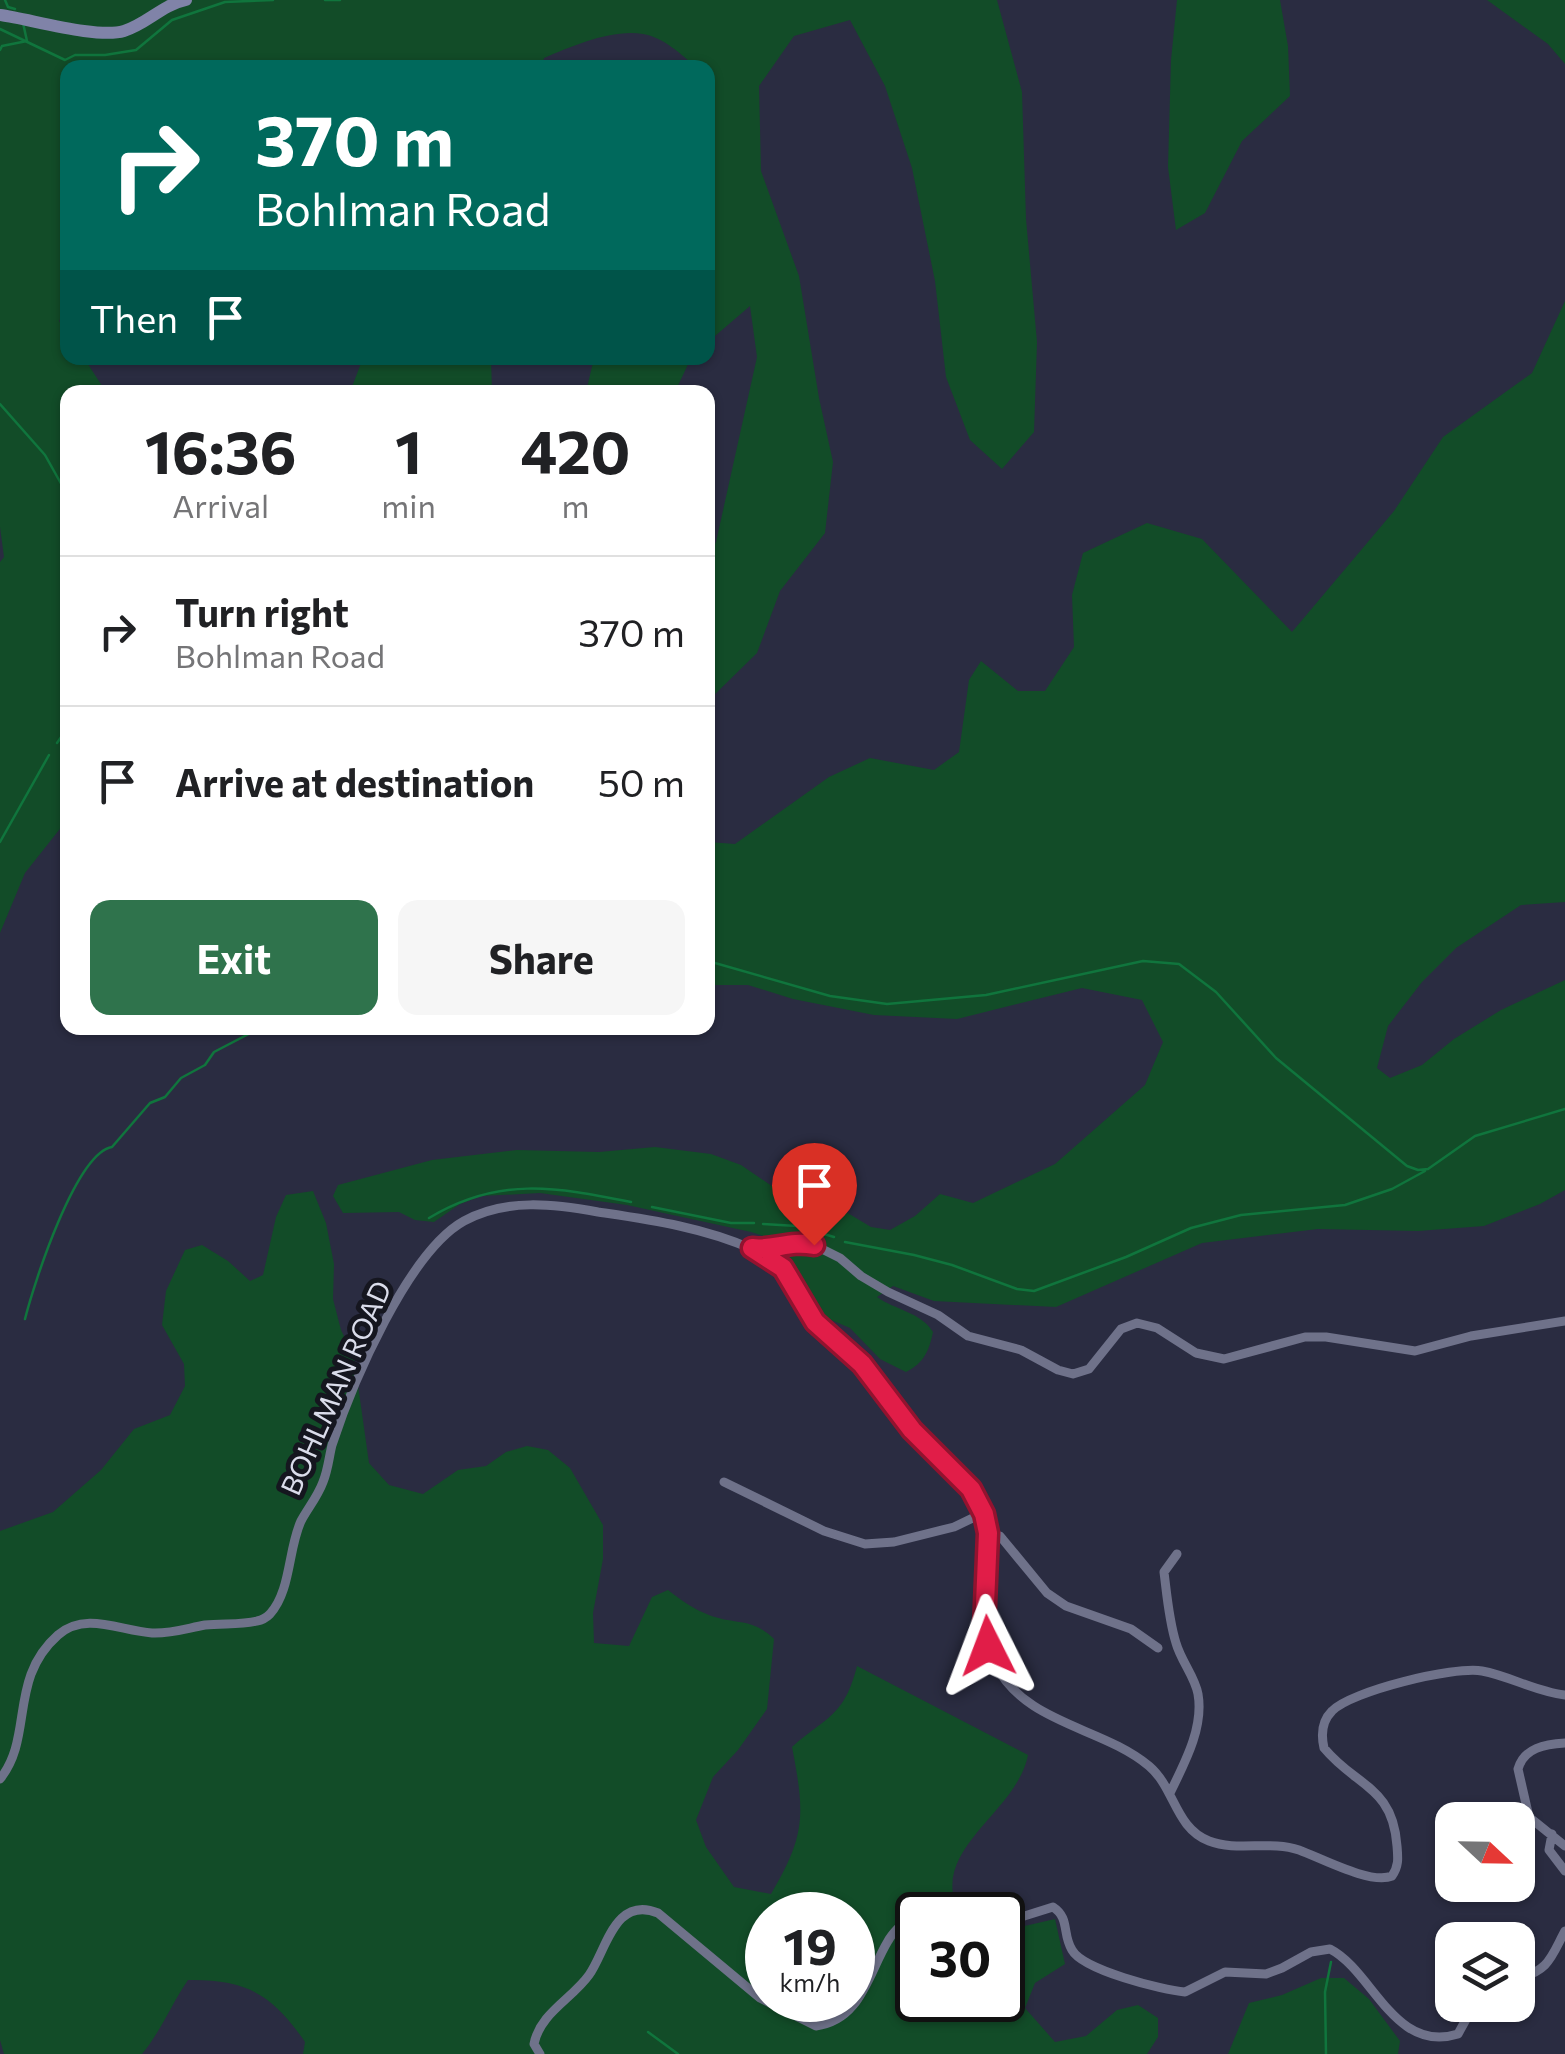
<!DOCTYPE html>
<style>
:root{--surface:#fff;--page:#f6f6f6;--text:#202124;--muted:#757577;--line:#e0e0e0;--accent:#2f734c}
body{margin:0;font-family:Commissioner,sans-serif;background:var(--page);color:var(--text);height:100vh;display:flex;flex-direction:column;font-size:38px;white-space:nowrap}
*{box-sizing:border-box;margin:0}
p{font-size:32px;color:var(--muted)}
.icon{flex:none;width:55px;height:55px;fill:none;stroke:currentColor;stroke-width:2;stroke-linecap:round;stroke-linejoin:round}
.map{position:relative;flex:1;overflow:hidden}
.panel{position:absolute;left:60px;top:385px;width:655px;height:650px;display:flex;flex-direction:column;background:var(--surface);border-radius:20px;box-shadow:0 2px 8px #0004}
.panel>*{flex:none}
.guide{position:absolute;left:60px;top:60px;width:655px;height:305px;border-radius:20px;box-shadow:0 2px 8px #0004;background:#00695c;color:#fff;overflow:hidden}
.needle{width:65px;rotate:112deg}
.tools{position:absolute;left:1435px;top:1802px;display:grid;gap:20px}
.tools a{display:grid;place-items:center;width:100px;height:100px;border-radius:20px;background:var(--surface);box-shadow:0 2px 8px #0004;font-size:50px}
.speed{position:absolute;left:745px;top:1892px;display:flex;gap:20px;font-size:50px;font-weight:700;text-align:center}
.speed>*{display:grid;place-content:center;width:130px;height:130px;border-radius:50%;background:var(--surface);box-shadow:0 2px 8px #0004;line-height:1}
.speed small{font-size:25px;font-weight:400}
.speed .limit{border:5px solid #111;border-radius:15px;background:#fff;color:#111}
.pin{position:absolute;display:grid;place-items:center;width:85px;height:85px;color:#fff;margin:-102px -42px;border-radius:50% 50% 50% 0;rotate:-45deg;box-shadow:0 0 10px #0007}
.pin .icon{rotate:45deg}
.me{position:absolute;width:110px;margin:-55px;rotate:357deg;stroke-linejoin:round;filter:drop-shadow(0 0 8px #0008)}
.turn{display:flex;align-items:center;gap:35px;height:210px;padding:0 30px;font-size:45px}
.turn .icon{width:130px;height:130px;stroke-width:2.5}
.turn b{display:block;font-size:70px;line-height:85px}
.then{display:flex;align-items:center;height:95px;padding:0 30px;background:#0003;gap:20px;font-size:38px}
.eta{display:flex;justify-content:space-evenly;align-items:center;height:170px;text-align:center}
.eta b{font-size:60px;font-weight:700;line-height:70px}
.cta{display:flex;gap:20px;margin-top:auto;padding:20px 30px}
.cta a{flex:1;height:115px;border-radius:20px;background:var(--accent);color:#fff;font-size:40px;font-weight:700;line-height:115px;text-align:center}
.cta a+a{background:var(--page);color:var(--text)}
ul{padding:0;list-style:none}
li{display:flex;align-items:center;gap:30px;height:150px;padding:0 30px;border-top:2px solid var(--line)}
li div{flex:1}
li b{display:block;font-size:38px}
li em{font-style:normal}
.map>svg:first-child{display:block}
.green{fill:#124c28;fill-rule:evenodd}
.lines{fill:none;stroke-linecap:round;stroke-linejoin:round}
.stream{stroke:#10753d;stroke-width:2.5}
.street{stroke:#6f728a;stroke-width:9}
.secondary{stroke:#8083a8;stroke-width:12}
.route-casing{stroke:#92132f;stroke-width:25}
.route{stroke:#e11d48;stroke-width:18}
.labels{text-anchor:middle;stroke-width:10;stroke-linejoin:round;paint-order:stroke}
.street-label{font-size:28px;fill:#dadcea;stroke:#15161f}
</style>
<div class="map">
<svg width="1565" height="2054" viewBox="0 0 1565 2054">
<rect width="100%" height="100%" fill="#2a2c41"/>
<path class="green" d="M0 0H997L1022 92 1026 219 1037 342 1034 432 1002 469 970 440 946 377 935 281 912 168 885 86 850 20 794 36 759 86 761 171 799 276 819 398 833 462 825 533 780 591 757 653 708 701V558L716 542 757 357 750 306 708 342V68L696 67C682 55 663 37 643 34 611 29 573 46 544 58L542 67 68 68V304L59 321 67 333 68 358H84L106 392H68V796L63 825 25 873 0 933V562L4 557 0 527Z
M1177 0H1280L1288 46 1290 96 1242 141 1205 213 1176 230 1168 167 1171 60Z
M1487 0H1565V64L1548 44Z
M1565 301V902L1521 905 1456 948 1422 982 1388 1026 1377 1068 1390 1078 1422 1065 1454 1039 1501 1010 1565 980V1190L1540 1204 1484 1226 1418 1231 1318 1229 1202 1243 1056 1307 934 1301 893 1286 877 1297C895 1310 921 1312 933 1332 929 1351 924 1363 906 1372L880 1359 850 1328 822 1316 800 1274 784 1259 772 1239 751 1232 627 1205 540 1193 481 1196 460 1204 434 1222 415 1220 399 1212 343 1213 333 1196 338 1185 432 1160 517 1150 599 1152 655 1147 711 1154 741 1165 788 1197 810 1206 846 1212 871 1227 890 1230 915 1216 940 1194 973 1203 1055 1164 1145 1085 1163 1042 1142 1000 1082 988 957 1019 874 1015 793 999 748 985H708V842L735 844 829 777 870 758 934 770 959 752 969 680 981 661 1018 691H1045L1074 647 1072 595 1083 553 1147 523 1202 539 1292 632 1394 511 1443 437 1532 373Z
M363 358H491L492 392H350Z
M594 358H691L675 392H586Z
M313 1191 326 1223 334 1264 333 1299 341 1330 354 1357 369 1463 389 1485 423 1494 458 1470 486 1466 506 1452 527 1446 548 1450 570 1468 603 1525V1559L593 1613 594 1643 629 1646 652 1597 668 1590C681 1600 693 1609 709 1615 734 1625 752 1617 774 1639L767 1709 738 1750 713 1777 696 1820 706 1847 734 1887 771 1894C806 1835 805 1814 792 1747 827 1716 844 1717 857 1666L1028 1755C1017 1814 924 1851 961 1915H918V2000H1002L1003 1931 1055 1919 1065 1964 1035 1983 1025 2008 1055 2042 1086 2036 1117 2010 1138 2005 1158 2018V2037L1147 2054H303L305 2042C272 1994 246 1979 188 1980 171 2005 161 2031 142 2054H4L0 2040V1531L53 1512 101 1470 134 1429 170 1415 185 1386 184 1364 162 1325 166 1291 185 1250 202 1245 228 1261 250 1281 263 1275 276 1217 286 1195ZM768 1915H852V2000H768Z
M1321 1978H1344L1369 1999 1400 2041 1398 2054H1228L1249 2003 1282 1995Z"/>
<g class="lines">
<path class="stream" d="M5 0 8 7 15 9
M325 0H340
M0 29 65 60 75 55H105L136 50 172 20 225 2 273 0
M0 50 2 46 27 41 23 23
M0 404 45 455 68 496
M57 743 68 727
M0 842 49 755
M708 961 830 996 887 1004 986 995 1143 961 1179 964 1216 992 1276 1058 1407 1166 1418 1170 1428 1169 1475 1136 1565 1109
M652 1207 731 1223H754
M429 1218C499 1176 555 1187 631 1202
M763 1224 797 1226 834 1237
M845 1242 914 1255 952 1265 1017 1289 1034 1291 1126 1257 1191 1228 1241 1215 1345 1205 1392 1189 1425 1171
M25 1319C34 1283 76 1153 112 1147L150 1103 165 1097 181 1078 205 1065 214 1052 260 1028
M648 2032 678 2054
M1326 2054 1325 1992 1331 1962"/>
<path class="street" d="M754 1250C792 1268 792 1292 816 1323 828 1339 846 1349 861 1363 875 1378 884 1396 897 1412 924 1447 969 1471 984 1515 1000 1563 971 1617 995 1664 1026 1725 1101 1726 1149 1766 1175 1788 1175 1828 1209 1841 1237 1852 1270 1840 1299 1850 1321 1858 1371 1885 1392 1876 1399 1866 1398 1858 1397 1846 1393 1786 1356 1787 1324 1748 1321 1735 1322 1721 1332 1711 1351 1691 1454 1666 1482 1671 1510 1676 1536 1692 1565 1695
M724 1482 824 1531 865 1544 894 1542 954 1527 983 1513
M988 1533 1000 1536 1047 1593 1066 1606 1131 1629 1158 1648
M1565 1743C1545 1744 1524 1748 1518 1769L1529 1817 1565 1846
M0 1779C34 1737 8 1679 58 1635 86 1611 120 1631 152 1633 170 1634 188 1628 205 1625 222 1623 241 1625 257 1621 263 1620 266 1618 270 1614 291 1591 288 1549 301 1521 308 1508 318 1496 323 1482 328 1470 329 1457 332 1445 352 1384 408 1252 464 1221 506 1198 554 1204 598 1212 651 1220 702 1227 752 1249L762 1250 784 1243 814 1245 840 1258 861 1276 888 1292 938 1315 968 1336 1021 1350 1058 1370 1073 1374 1089 1369 1121 1329 1137 1323 1157 1328 1196 1353 1224 1359 1305 1337H1326L1415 1351 1471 1336 1565 1321
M1170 1793C1184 1764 1204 1728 1198 1694 1195 1677 1181 1661 1176 1643 1169 1621 1167 1596 1164 1572L1177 1554
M1552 1834 1549 1850 1565 1871
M1002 1923 1053 1907C1070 1918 1062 1934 1072 1950 1083 1970 1162 1990 1185 1992L1225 1972 1266 1974 1282 1968 1311 1952 1330 1949C1373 1971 1394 2054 1458 2034L1474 2005
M1518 1978C1549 1971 1551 1957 1565 1931
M540 2054 534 2044C540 2013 572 1999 589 1975 606 1952 614 1895 658 1913L760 1998 816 2026C861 2020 868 1974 888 1941 894 1930 905 1921 915 1913 923 1906 930 1900 942 1899L966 1915"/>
<path class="secondary" d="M0 15C30 19 97 39 124 31 147 24 162 5 186 0"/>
</g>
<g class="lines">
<g class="route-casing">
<path id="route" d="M814 1245C789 1240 774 1251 752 1248L783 1268 815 1322 862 1364 912 1430 971 1489 984 1514 988 1533 984 1628 988 1646"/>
</g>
<use href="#route" class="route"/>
</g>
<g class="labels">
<g class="street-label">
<text transform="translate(336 1388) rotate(-66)" y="10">BOHLMAN ROAD</text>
</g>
</g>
</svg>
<div class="tools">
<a><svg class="needle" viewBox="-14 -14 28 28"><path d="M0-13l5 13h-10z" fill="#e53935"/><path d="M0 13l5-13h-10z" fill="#757577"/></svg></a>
<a><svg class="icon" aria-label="layers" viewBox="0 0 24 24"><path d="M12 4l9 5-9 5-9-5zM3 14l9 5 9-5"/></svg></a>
</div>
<div class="speed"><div>19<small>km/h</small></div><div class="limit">30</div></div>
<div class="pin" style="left:814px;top:1245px;background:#d93025"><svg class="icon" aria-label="arrive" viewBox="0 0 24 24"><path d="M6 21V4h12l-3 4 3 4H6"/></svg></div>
<svg class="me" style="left:988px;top:1646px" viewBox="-20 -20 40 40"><path d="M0-17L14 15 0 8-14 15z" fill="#e11d48" stroke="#fff" stroke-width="4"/></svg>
<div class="guide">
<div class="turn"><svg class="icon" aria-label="right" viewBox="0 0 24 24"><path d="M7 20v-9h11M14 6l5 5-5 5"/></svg><div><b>370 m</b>Bohlman Road</div></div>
<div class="then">Then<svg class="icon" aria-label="arrive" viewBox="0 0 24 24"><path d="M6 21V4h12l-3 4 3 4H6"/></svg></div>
</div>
<section class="panel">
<div class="eta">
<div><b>16:36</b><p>Arrival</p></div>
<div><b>1</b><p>min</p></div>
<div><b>420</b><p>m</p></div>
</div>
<ul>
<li><svg class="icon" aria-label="right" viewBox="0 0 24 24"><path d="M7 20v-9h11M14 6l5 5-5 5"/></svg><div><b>Turn right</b><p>Bohlman Road</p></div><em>370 m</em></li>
<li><svg class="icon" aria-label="arrive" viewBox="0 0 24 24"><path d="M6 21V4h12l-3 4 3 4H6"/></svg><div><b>Arrive at destination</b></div><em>50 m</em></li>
</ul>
<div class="cta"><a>Exit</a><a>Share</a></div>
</section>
</div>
